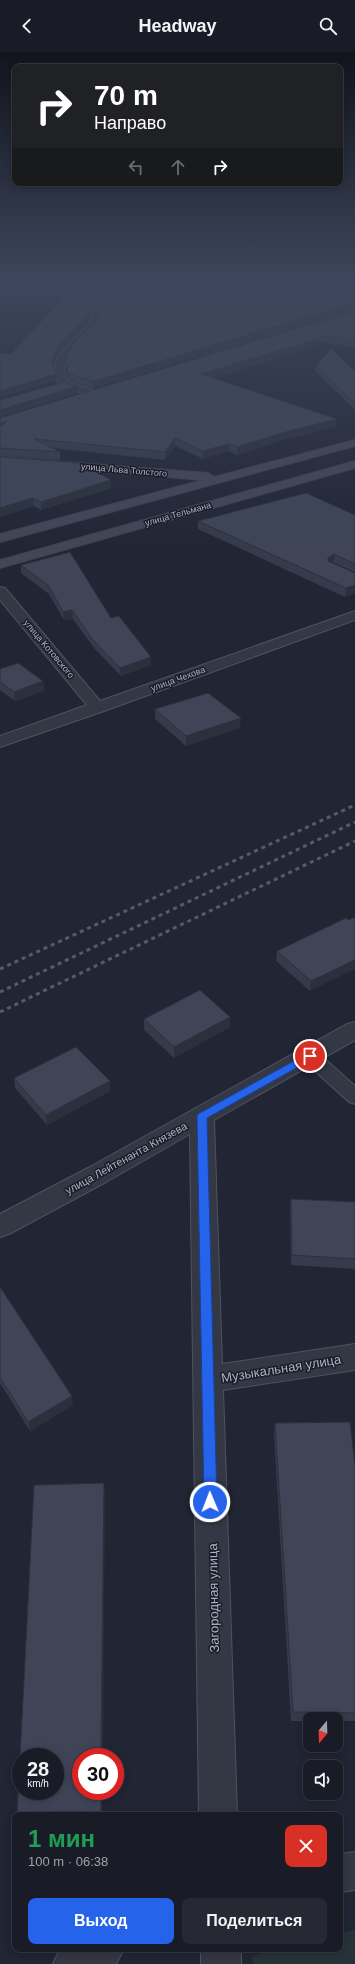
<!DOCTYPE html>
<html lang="ru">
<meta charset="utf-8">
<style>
:root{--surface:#191c27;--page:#262933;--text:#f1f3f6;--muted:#9fa1a7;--line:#373a44;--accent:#2563eb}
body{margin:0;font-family:Arial,sans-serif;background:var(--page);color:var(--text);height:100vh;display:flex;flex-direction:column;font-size:15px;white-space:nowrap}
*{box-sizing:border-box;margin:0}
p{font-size:13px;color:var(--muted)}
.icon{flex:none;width:22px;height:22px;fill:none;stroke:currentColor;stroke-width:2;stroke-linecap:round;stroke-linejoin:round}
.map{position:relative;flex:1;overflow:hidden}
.sheet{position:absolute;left:12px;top:1760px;width:331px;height:140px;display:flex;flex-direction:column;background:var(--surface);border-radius:8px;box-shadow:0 2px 10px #0003,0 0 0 1px var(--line)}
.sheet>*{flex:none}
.guide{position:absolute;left:12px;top:12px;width:331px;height:122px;border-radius:8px;box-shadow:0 2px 10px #0003,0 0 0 1px var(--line);background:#202124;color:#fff;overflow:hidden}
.needle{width:26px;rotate:199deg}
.controls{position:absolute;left:303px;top:1660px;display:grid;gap:8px}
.controls a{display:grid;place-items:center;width:40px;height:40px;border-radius:8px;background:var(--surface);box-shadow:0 2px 10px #0003,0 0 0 1px var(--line);font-size:20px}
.speed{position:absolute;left:12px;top:1696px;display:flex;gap:8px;font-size:20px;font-weight:700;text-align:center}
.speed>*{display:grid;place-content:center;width:52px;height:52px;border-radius:50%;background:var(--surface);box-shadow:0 2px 10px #0003,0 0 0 1px var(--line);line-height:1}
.speed small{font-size:10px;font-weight:400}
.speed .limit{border:6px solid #d22;background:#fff;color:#111}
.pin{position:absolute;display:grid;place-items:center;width:34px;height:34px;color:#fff;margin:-17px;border:2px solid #fff;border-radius:50%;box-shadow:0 1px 4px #0007}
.me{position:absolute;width:44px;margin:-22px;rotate:359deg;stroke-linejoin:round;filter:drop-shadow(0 0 3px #0008)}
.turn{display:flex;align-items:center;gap:14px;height:84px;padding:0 16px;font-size:18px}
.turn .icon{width:52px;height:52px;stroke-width:2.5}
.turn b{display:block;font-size:28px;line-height:34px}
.lanes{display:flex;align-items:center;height:38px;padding:0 16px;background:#0003;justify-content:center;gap:20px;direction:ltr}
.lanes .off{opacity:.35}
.round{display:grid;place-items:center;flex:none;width:42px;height:42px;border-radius:8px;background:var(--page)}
.overview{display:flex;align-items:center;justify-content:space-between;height:68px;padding:0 16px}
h1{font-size:24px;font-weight:800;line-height:30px;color:#1e9e55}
.button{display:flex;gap:8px;margin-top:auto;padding:8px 16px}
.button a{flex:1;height:46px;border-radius:8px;background:var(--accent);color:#fff;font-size:16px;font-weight:800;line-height:46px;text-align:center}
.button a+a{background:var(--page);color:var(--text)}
header{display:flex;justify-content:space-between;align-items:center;height:52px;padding:0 16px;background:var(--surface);font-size:18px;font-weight:800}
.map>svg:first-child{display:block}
.green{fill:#263338}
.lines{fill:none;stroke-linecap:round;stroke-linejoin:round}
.lane-casing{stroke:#4f5260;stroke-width:2}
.street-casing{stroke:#4f5260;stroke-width:2}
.secondary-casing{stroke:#3e414e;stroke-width:2}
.lane{fill:#343845;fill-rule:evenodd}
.street{fill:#343845;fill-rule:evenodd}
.secondary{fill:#434657;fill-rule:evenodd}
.rail{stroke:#565b6c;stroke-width:3;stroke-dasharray:4 4;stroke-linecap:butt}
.wall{fill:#363b4b}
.shaded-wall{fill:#2c303d}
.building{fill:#3f4557;stroke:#2c303d;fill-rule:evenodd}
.route{fill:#2563eb;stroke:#184099}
.labels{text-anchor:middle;stroke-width:3;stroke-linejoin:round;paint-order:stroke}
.far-street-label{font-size:9px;fill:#aeb2c2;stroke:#1a1d29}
.street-label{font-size:11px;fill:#aeb2c2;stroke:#1a1d29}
.near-street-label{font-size:13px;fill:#aeb2c2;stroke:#1a1d29}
</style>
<header><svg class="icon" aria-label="back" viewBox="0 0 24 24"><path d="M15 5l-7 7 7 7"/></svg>Headway<svg class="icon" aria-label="search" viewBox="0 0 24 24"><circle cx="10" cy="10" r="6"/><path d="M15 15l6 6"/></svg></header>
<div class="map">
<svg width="355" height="1912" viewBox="0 0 355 1912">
<rect width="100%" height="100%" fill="#212534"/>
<path class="green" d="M355 1878V1912H253L252 1904 279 1897H340V1881Z"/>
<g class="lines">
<g class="lane-casing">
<path id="lane" d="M310 998 316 999 355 1034V1052L349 1050 304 1009 301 1004 304 999Z"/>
</g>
<g class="street-casing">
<path id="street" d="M77 229H86C90 235 96 240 99 246 114 277 67 289 64 316 64 320 67 326 68 330L97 339 98 341 97 343 93 344 60 334C35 293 108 282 91 247 88 240 81 235 77 229Z
M0 535 5 536 100 649 355 559V568L104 659 0 695V684L87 653 0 548Z
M355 970V988L214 1068 222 1312 355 1292V1318L223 1338 237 1763H199L190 1082 106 1130 9 1182 0 1185V1162L88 1116 347 972Z
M355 1800V1838L340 1840V1802Z
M60 1897H124L116 1912H53Z
M201 1897H241V1912H201Z"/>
</g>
<g class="secondary-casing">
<path id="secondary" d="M282 229H294L355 253V259Z
M355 388V394L0 490V482L203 428 0 411V405L208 421 214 425Z
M355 409V416L0 516V508Z"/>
</g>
<use href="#lane" class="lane"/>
<use href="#street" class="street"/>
<use href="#secondary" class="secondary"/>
<path class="rail" d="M0 917 355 753
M0 940 355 770
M0 960 355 789"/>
</g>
<path class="wall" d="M88 229H294L351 252V259L94 336 69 329 66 317 65 310 96 269 102 260 103 254 100 245Z
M299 229H355V251Z
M355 259V295L321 290V293L212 326 336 375 289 386 237 403 229 399 203 407 175 394 165 408 52 396 60 400V408L0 404V366Z
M316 314 355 319V358L315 319Z
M0 405 111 436 41 458 34 454 0 465Z
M355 463V520L334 511H332L355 521V541L345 545 198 477V469Z
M21 513 111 566 151 613 121 624 94 596 73 567 64 568 49 542 21 521Z
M0 617 43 629 44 639 15 649 0 638Z
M155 657 240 676 186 694 155 667Z
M346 866 310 939 276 909 277 899Z
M230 965V975L174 1006 144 978V967Z
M14 1026 110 1039 47 1073 15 1036Z
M291 1147 355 1150V1217L291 1213 290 1157Z
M0 1235 73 1353 30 1379 0 1331Z
M275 1371 355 1414V1669H336V1667H310V1669H291L274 1382Z"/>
<path class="shaded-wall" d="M49 229H78V233L24 238 20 241 19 234 23 231Z
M69 240V246L0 250V244Z
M92 250V256L91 265 85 273 62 297 56 306 53 316 52 309 55 299Z
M351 252V259L94 336V329Z
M321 286V293L201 329V322Z
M56 322V329L0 346V339Z
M78 334V341L0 365V358Z
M337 367 336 375 289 386 237 403V395L289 379Z
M7 369 0 379V371Z
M175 386V394L165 408V400Z
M229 392V399L203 407V399Z
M111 428V436L41 458V450Z
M33 446 34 454 0 465V456Z
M334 502V511L327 514 328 506Z
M355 533V541L345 545 346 536Z
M72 558 73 567 64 568 63 560Z
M151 605V613L121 624 120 616Z
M43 629 44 639 15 649 14 640Z
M241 666 240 676 186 694V684Z
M355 908V917L310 939 311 929Z
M230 965V975L174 1006V995Z
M110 1029V1039L47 1073 46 1063Z
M72 1344 73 1353 30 1379 28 1370Z
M104 1431 105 1442 103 1705H101Z
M101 1739H102V1763H101Z"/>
<path class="building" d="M0 229H49L23 231 19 234 24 238 84 233 89 240 92 250 90 258 85 266 62 290 55 299 52 309 56 322 0 339V301L11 302 69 240 0 244Z
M93 229H294L351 252 94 329 69 322 65 310 68 300 74 292 96 269 102 260 103 251 100 239Z
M315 229H355V245Z
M355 259V288L317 283 321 286 201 322 337 367 289 379 237 395 229 392 203 399 175 386 165 400 34 387 60 400 0 396V375L7 369 0 371V366Z
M331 297 355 319V352L316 314Z
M64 330 78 334 0 358V348Z
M0 405 80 411 111 428 41 450 33 446 0 456Z
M306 441 355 463V512L334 502 328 506V509L355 521V533L346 536 198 469Z
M70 500 111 566 119 564 151 605 120 616 93 588 72 558 63 560 49 534 21 513Z
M18 611 43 629 14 640 0 630V617Z
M208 641 241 666 186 684 155 657Z
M355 865V908L311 929 277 899 346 866 348 868Z
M200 938 230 965 174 995 144 967Z
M76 995 110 1029 46 1063 14 1026Z
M291 1147 355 1150V1207L292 1203Z
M0 1235 72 1344 28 1370 0 1325Z
M350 1370 355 1414V1661L293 1660 275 1371Z
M104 1431 101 1705H81V1739H101V1763H17L34 1433ZM21 1705H55V1739H21Z"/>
<linearGradient id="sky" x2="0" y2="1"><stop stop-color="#12141d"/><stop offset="0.46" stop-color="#3d465c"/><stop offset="1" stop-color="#3d465c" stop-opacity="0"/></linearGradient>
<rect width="355" height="497" fill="url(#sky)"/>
<path class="route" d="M310 1000 314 1001 315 1004 314 1006 207 1066 217 1450 215 1454 210 1456 206 1454 204 1450 197 1064 198 1062Z"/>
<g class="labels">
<g class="far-street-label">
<text transform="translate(124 418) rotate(5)" y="3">улица Льва Толстого</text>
<text transform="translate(178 462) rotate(-16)" y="3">улица Тельмана</text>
<text transform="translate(49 597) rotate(50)" y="3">улица Котовского</text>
<text transform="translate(178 627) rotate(-20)" y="3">улица Чехова</text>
</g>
<g class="street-label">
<text transform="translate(126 1106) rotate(-29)" y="4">улица Лейтенанта Князева</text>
</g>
<g class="near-street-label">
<text transform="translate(281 1316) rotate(-9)" y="5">Музыкальная улица</text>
<text transform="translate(213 1546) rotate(-91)" y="5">Загородная улица</text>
</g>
</g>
</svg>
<div class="controls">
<a><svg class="needle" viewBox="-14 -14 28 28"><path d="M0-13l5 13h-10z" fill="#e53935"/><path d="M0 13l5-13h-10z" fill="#9fa1a7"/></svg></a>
<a><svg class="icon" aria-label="sound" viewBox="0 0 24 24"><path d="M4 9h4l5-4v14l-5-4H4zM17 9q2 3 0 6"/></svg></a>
</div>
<div class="speed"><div>28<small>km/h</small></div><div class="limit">30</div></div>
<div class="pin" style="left:310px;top:1004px;background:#d93025"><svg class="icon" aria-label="arrive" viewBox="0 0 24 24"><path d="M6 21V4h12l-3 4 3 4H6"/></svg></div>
<svg class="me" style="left:210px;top:1450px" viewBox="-20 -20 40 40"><circle r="17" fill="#2563eb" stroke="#fff" stroke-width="3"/><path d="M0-11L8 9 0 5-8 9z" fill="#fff"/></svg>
<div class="guide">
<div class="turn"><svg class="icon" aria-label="right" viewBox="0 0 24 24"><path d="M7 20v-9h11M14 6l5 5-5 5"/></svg><div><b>70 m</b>Направо</div></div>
<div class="lanes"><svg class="icon off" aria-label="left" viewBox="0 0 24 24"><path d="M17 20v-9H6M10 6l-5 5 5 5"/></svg><svg class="icon off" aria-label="ahead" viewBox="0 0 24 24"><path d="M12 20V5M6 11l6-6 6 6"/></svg><svg class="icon" aria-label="right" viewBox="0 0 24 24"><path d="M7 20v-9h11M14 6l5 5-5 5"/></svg></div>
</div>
<section class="sheet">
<div class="overview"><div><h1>1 мин</h1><p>100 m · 06:38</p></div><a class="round" style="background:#d93025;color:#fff"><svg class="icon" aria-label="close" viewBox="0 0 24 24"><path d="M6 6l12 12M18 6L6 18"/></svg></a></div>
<div class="button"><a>Выход</a><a>Поделиться</a></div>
</section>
</div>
